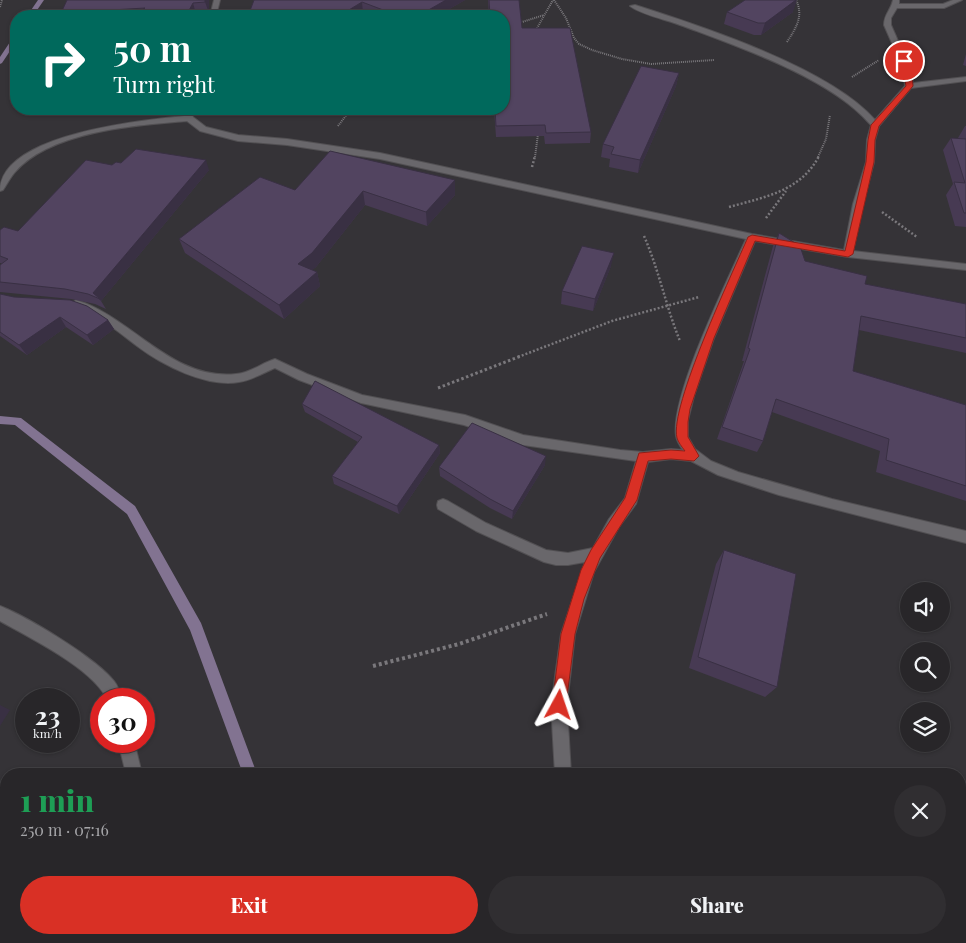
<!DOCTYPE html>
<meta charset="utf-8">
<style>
:root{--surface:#282629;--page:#302e31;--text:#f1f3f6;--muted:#a5a5a8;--line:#444346;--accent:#d93025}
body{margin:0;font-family:"Playfair Display",serif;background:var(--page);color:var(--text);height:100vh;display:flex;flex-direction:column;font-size:19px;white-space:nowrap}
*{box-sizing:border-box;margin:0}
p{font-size:16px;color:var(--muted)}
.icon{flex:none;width:28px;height:28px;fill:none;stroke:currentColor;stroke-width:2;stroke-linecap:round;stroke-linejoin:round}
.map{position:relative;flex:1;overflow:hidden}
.panel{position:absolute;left:0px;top:768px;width:966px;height:176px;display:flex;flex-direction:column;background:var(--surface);border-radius:20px 20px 0 0;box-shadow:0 1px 4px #0004,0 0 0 1px var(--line)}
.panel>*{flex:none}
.guide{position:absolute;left:10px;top:10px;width:500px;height:105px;border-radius:20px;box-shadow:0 1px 4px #0004,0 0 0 1px var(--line);background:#00695c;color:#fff;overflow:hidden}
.buttons{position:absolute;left:900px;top:582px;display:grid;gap:10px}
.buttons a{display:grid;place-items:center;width:50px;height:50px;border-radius:50%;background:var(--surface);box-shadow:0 1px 4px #0004,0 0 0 1px var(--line);font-size:25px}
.speed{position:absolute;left:15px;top:688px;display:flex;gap:10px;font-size:25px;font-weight:700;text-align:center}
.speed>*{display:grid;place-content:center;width:65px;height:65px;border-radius:50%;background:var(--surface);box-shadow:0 1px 4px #0004,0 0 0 1px var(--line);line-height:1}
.speed small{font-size:12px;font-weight:400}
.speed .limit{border:8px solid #d22;background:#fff;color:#111}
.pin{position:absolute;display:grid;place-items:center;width:42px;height:42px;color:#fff;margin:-21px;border:2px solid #fff;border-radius:50%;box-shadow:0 1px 5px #0007}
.me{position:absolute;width:55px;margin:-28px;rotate:5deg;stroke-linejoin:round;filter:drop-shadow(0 0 4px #0008)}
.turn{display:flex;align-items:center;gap:18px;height:105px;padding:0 20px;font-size:22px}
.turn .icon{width:65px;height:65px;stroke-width:2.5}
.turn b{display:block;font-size:35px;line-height:42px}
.round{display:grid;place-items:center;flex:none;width:52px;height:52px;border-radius:26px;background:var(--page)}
.head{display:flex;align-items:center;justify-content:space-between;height:85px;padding:0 20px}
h1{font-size:30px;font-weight:800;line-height:38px;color:#1e9e55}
.cta{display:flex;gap:10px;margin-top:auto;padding:10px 20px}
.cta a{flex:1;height:58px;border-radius:30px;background:var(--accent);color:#fff;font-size:20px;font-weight:800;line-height:58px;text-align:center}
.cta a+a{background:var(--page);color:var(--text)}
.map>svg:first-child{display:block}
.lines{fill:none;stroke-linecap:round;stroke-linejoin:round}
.stream{fill:#827391;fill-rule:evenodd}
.street-casing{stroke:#525053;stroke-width:2}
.path-far3{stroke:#7a787c;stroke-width:2;stroke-dasharray:1 1;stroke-linecap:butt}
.path-far2{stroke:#7a787c;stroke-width:2.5;stroke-dasharray:2 2;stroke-linecap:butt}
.path-far1{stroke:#7a787c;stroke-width:3;stroke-dasharray:2.5 2.5;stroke-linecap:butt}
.path{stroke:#7a787c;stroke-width:4;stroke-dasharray:3 3;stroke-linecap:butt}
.street{fill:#69676b;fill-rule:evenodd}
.wall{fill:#473a53}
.shaded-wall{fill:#393043}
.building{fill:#524460;stroke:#393043}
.route{fill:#d93025;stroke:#8d1f18}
</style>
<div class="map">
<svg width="966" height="943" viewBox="0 0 966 943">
<rect width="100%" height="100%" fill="#353337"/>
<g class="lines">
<path class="stream" d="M38 0H44L33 16H27Z
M16 35V42L2 63 0 64V57L14 36Z
M0 416 21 418 135 506 201 623 257 774H243L190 630 127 514 15 425 0 424Z
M301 938H317L319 943H303Z"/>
<g class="street-casing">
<path id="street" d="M214 0H220L216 16H210Z
M893 0H899V4H943L953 0H962L944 8H897L891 18V25L909 66 913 83 966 77V81L911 88 879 126 875 140 874 162 863 204 853 251 966 264V270L848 257 755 241 714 338 694 396 688 420V437L695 449 711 461 738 472 832 499 966 531V543L779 495 718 475 691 461 671 459 648 462 636 504 619 527 594 572 575 634 567 705 571 774H555L551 705 561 634 585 562 568 565H556L544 562 476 531 438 509 437 505 438 501 443 499 448 501 486 523 546 550 568 553 593 548 609 519 625 498 636 461 523 445 464 425 361 403 299 380 275 368C263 373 252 380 239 382 207 388 162 365 137 346 116 330 98 314 72 307L71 304 76 300C132 317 172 381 236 374 250 373 262 363 275 359L307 374 362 395 465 415 523 435 620 450 643 452 671 449 683 450C680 446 677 441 676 436 670 396 728 279 746 239L380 159 287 145 238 141 200 131 187 121C137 125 52 131 16 171 11 176 7 184 3 190L0 191C0 134 143 120 184 116L182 109H190L193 117 206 127 238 135 287 139 380 153 752 234 844 250 853 204 866 162 867 140 871 125 869 123C830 78 739 47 683 26 668 20 642 15 630 6L635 5C701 26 830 68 875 120L905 86 902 66 884 25C884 14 891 10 893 0Z
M0 606C28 617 96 658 114 681 118 686 120 693 123 699H107C92 668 30 638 0 621Z
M118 741H134L142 774H126Z
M123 938H142L140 943H121Z"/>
</g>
<path class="path-far3" d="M554 0 566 18 574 38 579 44 592 50 622 59 651 64 714 60
M0 7 2 0
M519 23 544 15
M536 30 553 0
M787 42C796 28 804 16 796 0
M852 77 879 60
M338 126 351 109
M535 157 538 134
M818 157 826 139 830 115"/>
<path class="path-far2" d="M532 167 535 156
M729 207C765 197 801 191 819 156
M882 212 917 237
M766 218 786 191
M644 236C659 270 666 307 680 341
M518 357 612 321 699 297"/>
<path class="path-far1" d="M438 388 521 356"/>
<path class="path" d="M373 666 459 644 547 614
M962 934 966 932"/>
<use href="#street" class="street"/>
</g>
<path class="wall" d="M209 0V13L196 14 195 16H63L61 13Z
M254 0H465L437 16H372L363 13Z
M488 0H519L522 28 591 132 590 143 545 144 544 136 496 137 494 109H504V16H489Z
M727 12H793L761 35H754L724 24Z
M966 54V66L963 65Z
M679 73 676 86 638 173 609 167 610 159 601 157 603 144Z
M292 109H305L303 113Z
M965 126H966V227L955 226 946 195 953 184 943 150 951 138H958Z
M121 163 209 170 101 301 106 309 95 304 71 299 0 292V265L2 263H0V230L18 231Z
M455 180V195L427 226 365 205 316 267 312 270 317 272 320 286 284 319 185 253 179 239 295 190Z
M779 233 805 261 865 284 966 304V353L859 330 853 371 966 405V501L876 472 880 451 772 412 763 441 757 452 717 439 744 361H742L773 246Z
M611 266 593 311 561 304 562 291Z
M0 294 108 320 114 329 93 345 66 327 27 355 0 336Z
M302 404 439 445 440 453 399 514 334 484 332 476 358 442 305 412Z
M545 465 512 519 490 508 440 476 439 467Z
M724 550 777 687 765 697 689 668 716 564Z"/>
<path class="shaded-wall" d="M205 0H209V13L205 2Z
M446 0H465L437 16H418Z
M796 0H797L793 12 761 35 765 23Z
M362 2 363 13 358 16H339Z
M193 3 196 14 195 16H186Z
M679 73 676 86 638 173 640 160Z
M206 160 209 170 101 301 93 293Z
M455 180V195L427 226 426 212Z
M363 191 365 205 316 267 302 278 298 264Z
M614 253 611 266 593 311 595 299Z
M317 272 320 286 284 319 279 305Z
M60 317 66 327 27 355 19 345Z
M108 320 114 329 93 345 87 335Z
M439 445 440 453 399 514 397 506Z
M546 456 545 465 512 519 513 511Z
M0 705 10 710 0 726Z"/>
<path class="building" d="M67 0H205V2L193 3 186 16H132L145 8 61 13Z
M254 0H446L418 16H399L362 2 339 16H248Z
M489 0H519L522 28H570L591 132 546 133 545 125 496 126 495 109H504V16H490Z
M745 0H796L765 23H758L727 12Z
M641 66 679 73 640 160 611 154 614 147 603 144Z
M951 138 966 139V213H964L954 182 965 183Z
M136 149 206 160 93 293 100 299 88 294 65 289 0 282V265L8 259 0 256V230L4 227 18 231 86 160 112 165 116 162 121 163Z
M330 151 455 180 426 212 363 191 312 253 298 264 317 272 279 305 179 239 260 177 295 190Z
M779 233 800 246 805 261 867 276 865 284 966 304V338L861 316 853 371 966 405V486L886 460 889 439 776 399 763 441 722 427 750 349 748 348Z
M582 246 614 253 595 299 562 291Z
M0 294 14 297 70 300 87 306 108 320 87 335 60 317 19 345 0 332Z
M315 381 439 445 397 506 332 476 362 437 302 404Z
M472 423 546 456 513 511 490 499 439 467Z
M724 550 796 574 777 687 698 657Z"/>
<path class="route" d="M901 60 907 61 912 75 913 86 879 126 875 140 874 162 853 254 848 257 755 241 714 338 690 409 688 422V437L699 456 694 461 671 459 648 461 637 500 600 558 584 599 575 634 566 705 564 710 559 712 554 710 552 705 561 634 581 570 591 550 625 498 639 453 671 450 685 451C682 447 678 442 677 438 669 407 733 272 748 237L752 235 845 251 866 162 868 140 871 125 906 86Z"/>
</svg>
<div class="buttons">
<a><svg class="icon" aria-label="sound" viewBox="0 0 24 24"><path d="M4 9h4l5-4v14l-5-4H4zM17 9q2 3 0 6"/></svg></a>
<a><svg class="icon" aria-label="search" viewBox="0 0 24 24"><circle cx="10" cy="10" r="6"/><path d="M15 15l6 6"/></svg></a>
<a><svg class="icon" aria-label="layers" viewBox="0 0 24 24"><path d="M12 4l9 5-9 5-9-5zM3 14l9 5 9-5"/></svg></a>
</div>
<div class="speed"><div>23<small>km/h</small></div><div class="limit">30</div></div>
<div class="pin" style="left:904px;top:61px;background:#d93025"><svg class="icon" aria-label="arrive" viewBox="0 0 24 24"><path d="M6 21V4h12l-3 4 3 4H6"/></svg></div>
<svg class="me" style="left:559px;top:705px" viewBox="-20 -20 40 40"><path d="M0-17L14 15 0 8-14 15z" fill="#d93025" stroke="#fff" stroke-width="4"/></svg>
<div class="guide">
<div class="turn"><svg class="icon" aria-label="right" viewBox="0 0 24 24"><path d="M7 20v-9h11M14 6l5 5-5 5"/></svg><div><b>50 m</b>Turn right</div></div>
</div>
<section class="panel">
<div class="head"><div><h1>1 min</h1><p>250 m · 07:16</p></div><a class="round"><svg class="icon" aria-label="close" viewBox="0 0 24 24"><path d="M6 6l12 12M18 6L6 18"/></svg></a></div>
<div class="cta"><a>Exit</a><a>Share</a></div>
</section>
</div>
